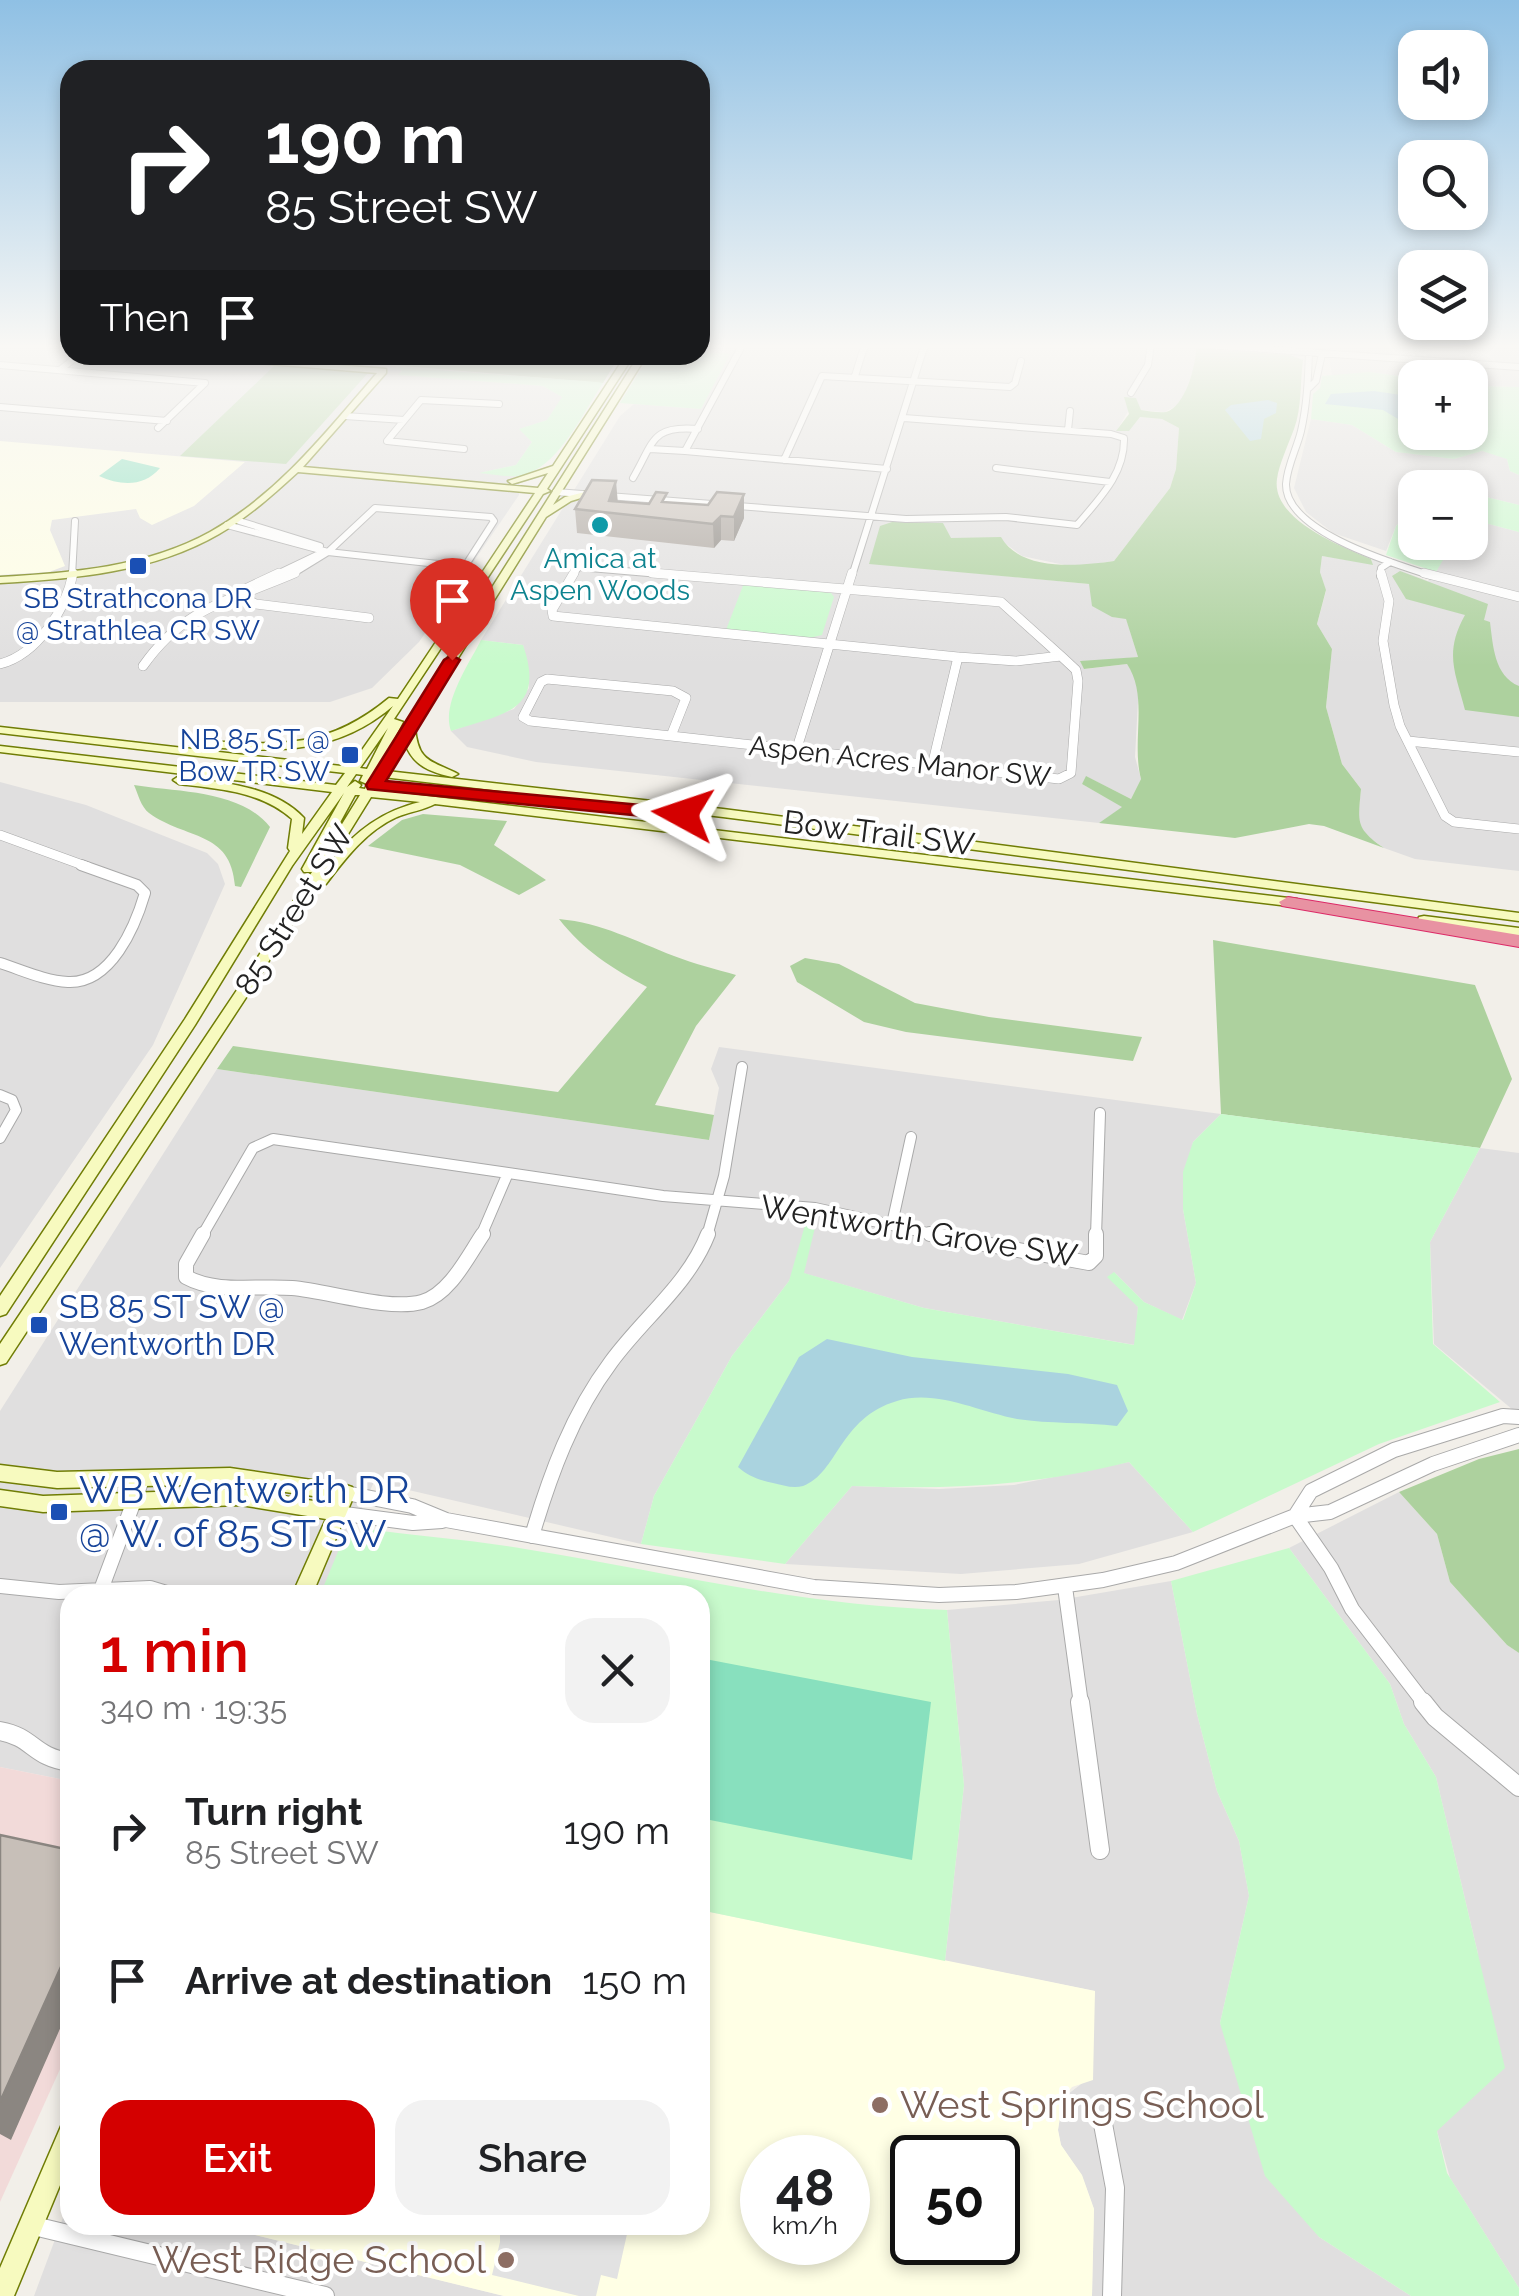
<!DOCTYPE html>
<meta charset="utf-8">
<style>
:root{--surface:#fff;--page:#f2f2f2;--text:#202124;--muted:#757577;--accent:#d40000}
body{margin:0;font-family:Raleway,sans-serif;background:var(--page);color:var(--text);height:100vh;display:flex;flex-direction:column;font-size:38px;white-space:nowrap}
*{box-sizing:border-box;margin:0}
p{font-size:32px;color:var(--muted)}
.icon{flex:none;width:55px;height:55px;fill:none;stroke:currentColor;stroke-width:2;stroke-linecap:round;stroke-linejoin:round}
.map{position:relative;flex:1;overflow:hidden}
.details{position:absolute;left:60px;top:1585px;width:650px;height:650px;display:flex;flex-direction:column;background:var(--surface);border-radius:30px;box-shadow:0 5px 15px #0003}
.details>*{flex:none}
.top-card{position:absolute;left:60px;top:60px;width:650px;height:305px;border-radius:30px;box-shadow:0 5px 15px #0003;background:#202124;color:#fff;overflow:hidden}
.tools{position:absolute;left:1398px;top:30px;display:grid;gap:20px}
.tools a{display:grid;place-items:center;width:90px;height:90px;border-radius:20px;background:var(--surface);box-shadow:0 5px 15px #0003;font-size:50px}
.speed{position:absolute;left:740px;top:2135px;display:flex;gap:20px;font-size:50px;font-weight:700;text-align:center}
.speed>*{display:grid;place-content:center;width:130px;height:130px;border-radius:50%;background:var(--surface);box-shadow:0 5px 15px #0003;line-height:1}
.speed small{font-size:25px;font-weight:400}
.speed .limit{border:5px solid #111;border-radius:15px;background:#fff;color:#111}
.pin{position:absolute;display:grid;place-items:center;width:85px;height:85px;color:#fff;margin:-102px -42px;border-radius:50% 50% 50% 0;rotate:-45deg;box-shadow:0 0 10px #0007}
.pin .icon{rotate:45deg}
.me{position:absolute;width:110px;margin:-55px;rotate:275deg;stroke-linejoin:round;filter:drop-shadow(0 0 8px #0008)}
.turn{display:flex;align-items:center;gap:35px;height:210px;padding:0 40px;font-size:45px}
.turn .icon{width:130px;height:130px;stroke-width:2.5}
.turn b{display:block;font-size:70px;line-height:85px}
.then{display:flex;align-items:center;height:95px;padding:0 40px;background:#0003;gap:20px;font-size:38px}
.round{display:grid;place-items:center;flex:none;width:105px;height:105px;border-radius:30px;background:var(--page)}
.headline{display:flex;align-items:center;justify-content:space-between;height:170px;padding:0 40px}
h1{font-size:60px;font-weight:600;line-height:75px;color:var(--accent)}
.cta{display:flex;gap:20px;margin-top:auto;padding:20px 40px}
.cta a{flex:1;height:115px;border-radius:30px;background:var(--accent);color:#fff;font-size:40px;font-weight:600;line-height:115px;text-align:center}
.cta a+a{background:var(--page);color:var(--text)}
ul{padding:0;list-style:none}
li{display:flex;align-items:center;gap:30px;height:150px;padding:0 40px}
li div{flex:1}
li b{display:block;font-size:38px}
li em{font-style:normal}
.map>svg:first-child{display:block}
.residential{fill:#e0dfdf}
.commercial{fill:#f2dad9}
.education{fill:#ffffe5;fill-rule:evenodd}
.forest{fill:#add19e}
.park{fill:#c8facc}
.pitch{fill:#88e0be}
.parking{fill:#e2e2e2}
.water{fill:#aad3df}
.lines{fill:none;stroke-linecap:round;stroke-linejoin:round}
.street-far4-casing{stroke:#a9a9a9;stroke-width:8}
.street-far3-casing{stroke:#a9a9a9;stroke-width:10}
.street-far2-casing{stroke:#a9a9a9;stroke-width:12}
.street-far1-casing{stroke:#a9a9a9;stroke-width:16}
.street-casing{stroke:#a9a9a9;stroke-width:20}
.secondary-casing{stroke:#707d05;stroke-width:3}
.highway-casing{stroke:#dc2a67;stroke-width:2}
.street-far4{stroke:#fff;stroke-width:6}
.street-far3{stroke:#fff;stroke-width:9}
.street-far2{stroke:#fff;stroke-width:10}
.street-far1{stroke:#fff;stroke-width:14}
.street{stroke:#fff;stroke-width:18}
.secondary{fill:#f7fabf;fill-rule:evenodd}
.highway{fill:#e892a2;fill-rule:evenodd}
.wall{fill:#aba49e}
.shaded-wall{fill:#8b8681}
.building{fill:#c7bfb8;stroke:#8b8681;stroke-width:2.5}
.route{fill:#d40000;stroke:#8a0000;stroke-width:2.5}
.culture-dot{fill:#0f9aa8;stroke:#fff;stroke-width:4}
.transit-dot{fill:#1a4fb4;stroke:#fff;stroke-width:4}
.education-dot{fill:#8d6e63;stroke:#fff;stroke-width:4}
.labels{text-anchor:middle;stroke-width:8;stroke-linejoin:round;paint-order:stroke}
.far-culture-label{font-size:28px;fill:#0d838f;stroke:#fff}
.far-transit-label{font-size:28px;fill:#164399;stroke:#fff}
.far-street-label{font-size:28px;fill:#222;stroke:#fff}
.street-label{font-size:32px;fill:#222;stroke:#fff}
.transit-label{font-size:32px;fill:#164399;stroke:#fff;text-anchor:start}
.near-transit-label{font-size:38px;fill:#164399;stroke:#fff;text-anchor:start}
.near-education-label{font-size:38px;fill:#785e54;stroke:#fff;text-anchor:start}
</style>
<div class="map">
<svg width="1519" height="2296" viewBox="0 0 1519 2296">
<rect width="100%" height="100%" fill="#f2efe9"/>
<path class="residential" d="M0 344H70V355H401L392 365 401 369 400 375 543 386 563 397 547 420 520 429 532 442 516 465 484 472 519 476V495L419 642 372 688 330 702H0Z
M700 344H1201L1196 348 1194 368 1181 403 1165 412 1140 410 1136 398 1117 430 1140 417 1162 419 1179 428 1176 469 1170 488 1114 561 1074 567 1022 556 1002 541 950 538 943 523H917L869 563 1089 584 1113 617 1126 618 1138 657 1081 662 1085 669 1127 664 1139 682 1135 757 1141 779 1131 799 1087 777 1082 784 1123 807 1099 823 536 762 467 747 451 731 514 709 529 688 523 645 481 640 620 416 634 404 701 409 729 355 700 352Z
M1276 344H1519V387L1470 386V378H1415L1369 372 1332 376 1328 350 1276 348Z
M1311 419 1352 425 1396 452 1454 459 1482 451 1497 454 1507 459 1510 471 1519 475V505L1470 493V488H1415V508L1396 526 1386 551 1333 533 1306 512 1294 488Z
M1470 519 1519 532V871L1415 859 1384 848 1363 833 1358 817 1361 789 1342 764 1326 707 1332 649 1317 624 1326 591 1320 572 1322 556 1372 564V559L1428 581 1436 572 1438 543 1470 542Z
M0 782 86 805 207 853 218 864 225 884 153 1045 0 1268Z
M719 1047 1221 1114 1193 1142 1183 1209 1196 1283 1182 1320 1144 1302 1114 1272 1138 1307 1135 1345 924 1308 803 1273 816 1220 789 1281 732 1356 654 1496 641 1544 374 1482 320 1595H70V1781L0 1767V1411L217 1069 709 1140 719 1088 711 1069Z
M1480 1148 1519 1153V1415L1434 1344 1430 1242Z
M1129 1462 1193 1532 1079 1564 961 1574 785 1564 852 1486 939 1489 1014 1485Z
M1399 1492 1437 1534 1450 1582 1507 1645 1519 1653V2288L1450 2178 1437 2131 1478 1954 1436 1777 1404 1724 1390 1684 1289 1548Z
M1171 1581 1197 1714 1217 1791 1239 1841 1249 1896 1220 2023 1319 2237 1411 2296H1092L1094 2209 1082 2176 1061 2145 1058 2130 1063 2098 1085 2081 1095 1991 945 1961 964 1785 947 1610 1059 1600Z
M70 2199V2225H214L504 2296H34Z"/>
<path class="commercial" d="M0 1767 70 1781V2047L0 2202Z"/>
<path class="education" d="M0 441 245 462 194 506 152 525 140 518 136 509 52 520 50 530 65 566 49 572 0 575Z
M700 1910 1095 1991 1093 2080 1072 2087 1063 2098 1058 2130 1061 2145 1082 2175 1094 2209 1092 2296H504L214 2225H700ZM762 2158H848V2242H762ZM912 2158H998V2242H912Z"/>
<path class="forest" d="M1196 348 1290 355 1303 360C1300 382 1302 408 1294 429 1289 443 1279 464 1277 479 1271 520 1343 547 1371 559L1373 565 1322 556 1320 572 1326 590 1317 624 1332 649 1326 707 1342 764 1361 789C1358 822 1355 828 1384 848L1324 826 1309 824 1235 838 1099 823 1122 807 1082 784 1086 776 1131 799 1141 779C1131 741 1149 697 1127 664L1084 669 1080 661 1138 657 1126 619 1112 617 1092 606 1089 584 869 564 880 526 892 522 943 523 951 538 1001 537C1021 572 1079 566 1114 561L1170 488 1176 469 1179 428 1162 419 1140 417 1129 431H1116L1129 414 1124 397 1136 398 1141 410C1148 411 1159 413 1166 412 1185 407 1196 366 1196 348Z
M401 355H620L603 383 392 365Z
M274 366 368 373 286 464 180 456Z
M1400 571 1488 604 1484 620 1490 622C1493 645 1494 676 1519 686V717L1465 710C1455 671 1444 653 1465 615L1406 599 1392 576Z
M134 785C177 792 241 790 270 827L241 887 235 886C231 830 186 840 149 813 141 807 138 794 134 785Z
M423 814 507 821 494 845 546 880 519 895 460 865 368 846 402 820Z
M559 919C602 923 635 941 674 956 694 964 716 969 736 975L696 1026 655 1105 714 1115 709 1140 217 1069 233 1046 558 1092 647 987C613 969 583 950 559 919Z
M1213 940 1475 985 1512 1079 1480 1148 1221 1114Z
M805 958 839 964 915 1003 989 1017 1142 1037 1133 1061 906 1032 864 1022 797 982 790 966Z
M1519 1449V1653L1507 1645 1450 1582 1437 1534 1399 1492 1479 1459Z"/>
<path class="park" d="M700 352 730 354 701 409 620 403 650 355Z
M398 367 596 382 603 383C584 411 561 462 527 474 513 479 494 474 479 473L516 465 532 442 519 429 547 420 562 397 543 386 398 375 402 371Z
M1369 372 1415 378V432H1470V386L1519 387V475L1510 471 1507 459 1482 451 1454 459 1396 452 1352 425 1311 419 1313 394 1320 388 1322 376Z
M1470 493 1519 505V532L1470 519Z
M1415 508V542L1438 543 1443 560 1436 572 1386 555 1396 526Z
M744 583 831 593 834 597 822 635 809 638 726 630Z
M481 640 523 645C546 711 504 714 451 731 441 704 469 664 481 640Z
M1221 1114 1480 1148 1430 1242 1433 1344 1500 1402 1379 1444 1193 1532 1129 1462C1033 1486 950 1490 852 1486L785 1564 641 1544 654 1496 732 1356 789 1281 807 1218 817 1219 804 1273 924 1308 1134 1345 1138 1307 1107 1277 1114 1272 1144 1302 1183 1320 1196 1283 1183 1209V1172L1193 1142Z
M366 1529C419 1536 472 1540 525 1549 666 1572 803 1606 947 1610L964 1785 945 1961 700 1910V1595H320L342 1542Z
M1289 1548 1390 1684 1404 1724 1436 1777 1505 2068 1437 2131 1447 2173 1519 2288V2296H1411L1319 2237 1265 2176 1220 2023 1249 1896 1239 1841 1217 1791 1197 1714 1171 1581Z"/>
<path class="pitch" d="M122 459 160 468C144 487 121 486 99 476Z
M700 1658 931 1702 912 1860 700 1818Z"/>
<path class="parking" d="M500 2225H629L617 2279 601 2275 596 2296H579L492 2275 500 2242Z"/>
<path class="water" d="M1374 391 1415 397V429L1383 410 1325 404 1331 394Z
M1268 400 1277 403 1276 413 1264 419 1261 439 1250 441 1225 410 1231 405Z
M827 1339 912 1357 1068 1374 1117 1385 1128 1411 1117 1426C1084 1422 1050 1424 1017 1419 979 1412 936 1389 897 1401 839 1418 838 1473 803 1486 793 1489 782 1485 773 1483 759 1480 748 1476 738 1467L799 1357Z"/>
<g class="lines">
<g class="street-far4-casing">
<path id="street-far4" d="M743 344 685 451 887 469
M1193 344 1519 367
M1309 353C1308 379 1307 405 1301 431 1297 448 1287 466 1286 484 1285 532 1395 564 1432 576
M0 365 205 383 158 428
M61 369 79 355
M855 376 865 344
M1309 388 1316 381 1322 354
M1131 393 1148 365 1151 344
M0 407 167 421
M345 416 404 420
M1068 430 1070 411
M464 449 387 441 421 400 499 404
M650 449 685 451
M784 460 822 376 1010 387 1015 383 1021 361
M996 468 1110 482
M633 478C654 442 651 425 698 429
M556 492 906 519 1006 517 1077 525C1099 499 1125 474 1124 438L1111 434 904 418
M375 508 491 517 494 521 467 563 456 566 328 552Z
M236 520 320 546
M227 525 328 552
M72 576 75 521
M273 576 319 554
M289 576 328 552
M573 576 578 567 683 576
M852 576 925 344
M1380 576 1381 568 1390 562"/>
</g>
<g class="street-far3-casing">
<path id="street-far3" d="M574 573 552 610 553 616 958 657 1016 661 1061 656
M652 573 1001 602 1061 656
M1381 573 1389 601 1383 641 1394 705 1400 726 1445 816 1454 822 1519 829
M1424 573 1519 597
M241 591 279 573
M236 595 256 604 369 618
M0 664C38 654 66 609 73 573
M143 666C186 605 231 601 295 573
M547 679 673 691 686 698 671 736 530 721 523 717 541 682Z
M671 736 1059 779 1071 773 1078 681 1076 670 1061 656
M1408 741 1519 752
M796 751 852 573
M932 766 958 657
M0 835 88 867"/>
</g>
<g class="street-far2-casing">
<path id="street-far2" d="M0 963C22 970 45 981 68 982 111 984 135 927 145 893L137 885 81 865
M0 1095 12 1100 16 1110 0 1138
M508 1173 663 1196 815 1208 941 1236
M892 1224 911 1137
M202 1236 253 1148 273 1139 508 1173
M481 1236 508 1173
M707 1236 724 1176 742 1067
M1096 1236 1100 1113"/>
</g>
<g class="street-far1-casing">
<path id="street-far1" d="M203 1234 186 1264V1277C217 1294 257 1285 292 1288 328 1291 388 1311 422 1302 450 1294 468 1256 483 1234
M930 1234 1089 1263 1096 1256V1234
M346 1493 412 1506 446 1520 814 1587 939 1595 1016 1592 1103 1580 1176 1563 1295 1516 1330 1512 1433 1464 1519 1435
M337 1513 413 1523 442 1521
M1295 1516 1331 1568 1352 1609 1425 1704
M1295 1516 1311 1491 1394 1450 1503 1416 1519 1417
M532 1536C550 1475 572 1414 611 1362 643 1318 688 1285 708 1234
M0 1586 59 1592 150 1588 173 1595
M102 1587 143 1477
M1065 1587 1081 1704"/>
</g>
<g class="street-casing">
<path id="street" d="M1080 1702 1100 1850
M1423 1702 1435 1717 1519 1787
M0 1731C34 1737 32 1757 70 1762
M1103 2124 1115 2188 1112 2296
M30 2225 325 2296"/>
</g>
<g class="secondary-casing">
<path id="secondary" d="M46 344H70V348Z
M183 355H216L386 369V373L303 467 538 488 548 473 512 484 508 481 553 466 626 355H634L547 489 550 491 543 494 394 719 403 722 383 760 639 355H647L553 505 565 497 589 491 594 494 571 501 546 517 415 727C418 763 431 760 458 774L452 777C430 772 413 766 405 743L387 771 723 809 1519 913V921L723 817 383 777 376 790 1297 899 1303 903 1297 907 435 804C424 810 409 812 397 817 366 831 346 858 326 884L317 883 249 993 6 1363 0 1365V1344L239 987 312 872H304L302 869 344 793 292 866 195 1025 6 1314 0 1316V1296L185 1019 290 851 288 848 292 819C261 791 218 789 179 784L173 780 179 776C222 783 273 785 304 818L302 834 332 792 0 752V746L336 785 345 773 0 733V727L350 767 393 706C338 753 279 753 210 747L204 744 210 741C283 746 330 747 389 698L398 699 535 493 298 472C273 495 248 517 219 534 154 572 73 579 0 583V577C71 573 147 567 210 532 278 494 327 431 377 373L187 357ZM388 728 367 769 360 768ZM356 774 363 775 360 781 367 784 365 789 359 788 361 785 355 781 347 787ZM355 795H360L318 863ZM371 797 420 802C382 811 356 831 332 860Z
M1424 916 1519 928V936L1419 923 1418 920 1419 917Z
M0 1465 57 1472 230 1468 346 1485 352 1487 355 1493 312 1595H292L326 1519 240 1505 43 1512 0 1506V1490L43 1496 240 1489 332 1504 334 1499 230 1484 57 1488 0 1481Z
M70 2120V2161L14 2296H0V2268L62 2124Z"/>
</g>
<g class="highway-casing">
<path id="highway" d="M1288 897 1519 935V947L1282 906 1279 902Z"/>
</g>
<use href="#street-far4" class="street-far4"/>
<use href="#street-far3" class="street-far3"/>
<use href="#street-far2" class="street-far2"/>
<use href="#street-far1" class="street-far1"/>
<use href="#street" class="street"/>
<use href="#secondary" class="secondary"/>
<use href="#highway" class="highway"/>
</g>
<path class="wall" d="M744 494V518L734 541 721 540 714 548 577 533 575 509 618 502 708 505Z"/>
<path class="shaded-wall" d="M616 481 618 504 609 501Z
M744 494V518L734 541V517Z
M721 516V540L714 548 713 524Z
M70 1947V2006L11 2140 0 2134V2102Z"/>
<path class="building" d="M592 480 616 481 609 501 649 504 656 492 667 493 662 502 708 505 717 492 744 494 734 517 721 516 713 524 575 509Z
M0 1835 70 1850V1947L0 2102Z"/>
<linearGradient id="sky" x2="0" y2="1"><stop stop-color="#8fc0e4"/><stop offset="0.52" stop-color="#f9f8f5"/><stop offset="1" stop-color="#f9f8f5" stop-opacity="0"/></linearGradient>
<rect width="1519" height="666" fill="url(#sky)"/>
<path class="route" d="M452 655 460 660 386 781 683 809 692 814 683 820 368 789 366 785 444 660Z"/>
<circle class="culture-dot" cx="600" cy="525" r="10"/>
<g class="transit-dot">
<rect x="128" y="556" width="20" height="20" rx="5"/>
<rect x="340" y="745" width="20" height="20" rx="5"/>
<rect x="29" y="1315" width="20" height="20" rx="5"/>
<rect x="49" y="1502" width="20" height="20" rx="5"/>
</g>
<g class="education-dot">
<circle cx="880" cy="2105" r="10"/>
<circle cx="506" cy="2260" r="10"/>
</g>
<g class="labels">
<g class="far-culture-label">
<text x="600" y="568">Amica at<tspan x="600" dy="32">Aspen Woods</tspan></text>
</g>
<g class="far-transit-label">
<text x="138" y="608">SB Strathcona DR<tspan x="138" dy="32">@ Strathlea CR SW</tspan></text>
<text x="330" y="749" text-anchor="end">NB 85 ST @<tspan x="330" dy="32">Bow TR SW</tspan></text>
</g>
<g class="far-street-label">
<text transform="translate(900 761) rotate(6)" y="10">Aspen Acres Manor SW</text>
</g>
<g class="street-label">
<text transform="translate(879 833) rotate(7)" y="11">Bow Trail SW</text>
<text transform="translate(294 910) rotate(-58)" y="11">85 Street SW</text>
<text transform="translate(919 1231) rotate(9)" y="11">Wentworth Grove SW</text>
</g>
<g class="transit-label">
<text x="59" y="1318">SB 85 ST SW @<tspan x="59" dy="37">Wentworth DR</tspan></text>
</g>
<g class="near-transit-label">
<text x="79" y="1503">WB Wentworth DR<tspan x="79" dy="44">@ W. of 85 ST SW</tspan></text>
</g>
<g class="near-education-label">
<text x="900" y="2118">West Springs School</text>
<text x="486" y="2273" text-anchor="end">West Ridge School</text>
</g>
</g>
</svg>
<div class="tools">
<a><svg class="icon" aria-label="sound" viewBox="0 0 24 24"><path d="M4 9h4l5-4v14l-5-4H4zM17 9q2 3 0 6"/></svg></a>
<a><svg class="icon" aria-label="search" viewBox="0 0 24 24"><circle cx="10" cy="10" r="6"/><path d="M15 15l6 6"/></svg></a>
<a><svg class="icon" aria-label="layers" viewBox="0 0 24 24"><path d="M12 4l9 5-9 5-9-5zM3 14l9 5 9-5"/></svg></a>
<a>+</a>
<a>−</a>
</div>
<div class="speed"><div>48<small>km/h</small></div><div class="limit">50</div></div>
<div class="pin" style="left:452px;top:660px;background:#d93025"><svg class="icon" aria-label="arrive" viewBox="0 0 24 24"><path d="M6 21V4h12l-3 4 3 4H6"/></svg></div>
<svg class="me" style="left:683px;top:814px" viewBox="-20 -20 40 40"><path d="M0-17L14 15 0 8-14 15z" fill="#d40000" stroke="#fff" stroke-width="4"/></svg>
<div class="top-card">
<div class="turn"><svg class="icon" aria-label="right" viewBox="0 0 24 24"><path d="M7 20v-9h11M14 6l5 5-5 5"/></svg><div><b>190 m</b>85 Street SW</div></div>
<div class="then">Then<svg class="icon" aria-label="arrive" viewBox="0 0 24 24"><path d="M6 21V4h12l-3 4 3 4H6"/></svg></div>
</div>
<section class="details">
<div class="headline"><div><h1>1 min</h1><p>340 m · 19:35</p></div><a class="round"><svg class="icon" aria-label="close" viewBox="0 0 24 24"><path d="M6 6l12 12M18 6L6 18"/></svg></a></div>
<ul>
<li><svg class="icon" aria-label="right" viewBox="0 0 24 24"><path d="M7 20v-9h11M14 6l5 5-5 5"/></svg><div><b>Turn right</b><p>85 Street SW</p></div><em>190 m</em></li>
<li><svg class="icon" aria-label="arrive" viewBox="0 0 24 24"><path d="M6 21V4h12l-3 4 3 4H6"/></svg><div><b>Arrive at destination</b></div><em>150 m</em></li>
</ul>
<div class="cta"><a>Exit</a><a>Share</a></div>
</section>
</div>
